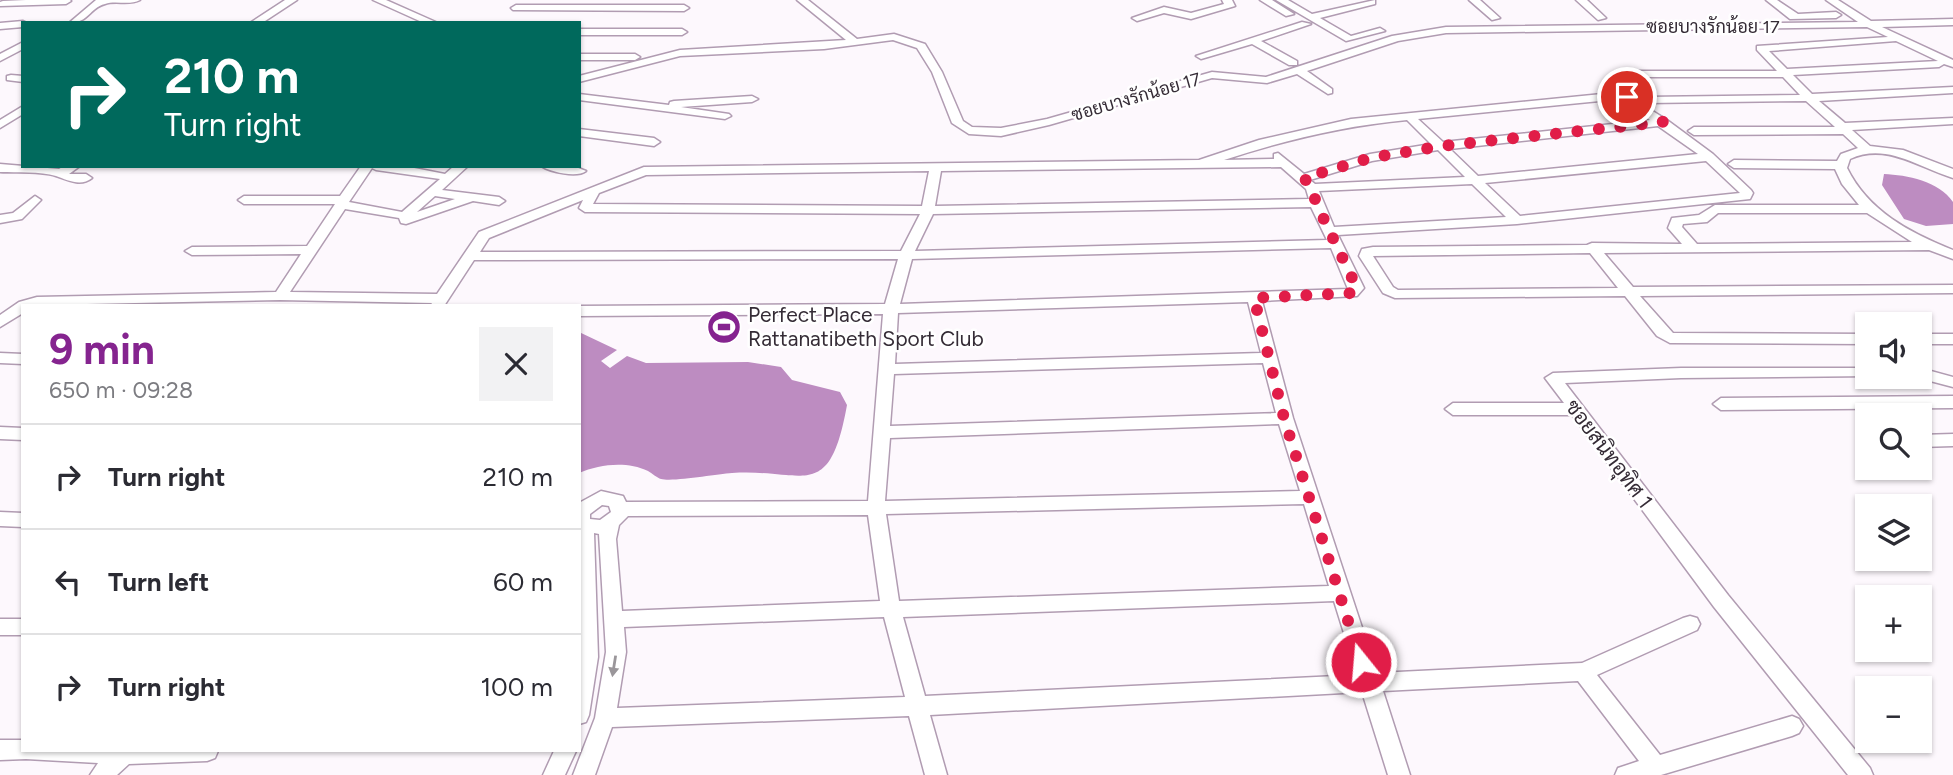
<!DOCTYPE html>
<meta charset="utf-8">
<style>
:root{--surface:#fff;--page:#f2f2f3;--text:#2b2b33;--muted:#7c7c81;--line:#e1e1e2;--accent:#85248f}
body{margin:0;font-family:Figtree,Sarabun,sans-serif;background:var(--page);color:var(--text);height:100vh;display:flex;flex-direction:column;font-size:26px;white-space:nowrap}
*{box-sizing:border-box;margin:0}
p{font-size:23px;color:var(--muted)}
.icon{flex:none;width:38px;height:38px;fill:none;stroke:currentColor;stroke-width:2;stroke-linecap:round;stroke-linejoin:round}
.map{position:relative;flex:1;overflow:hidden}
.details{position:absolute;left:21px;top:304px;width:560px;height:448px;display:flex;flex-direction:column;background:var(--surface);border-radius:0px;box-shadow:0 2px 5px #0004}
.details>*{flex:none}
.top-card{position:absolute;left:21px;top:21px;width:560px;height:147px;border-radius:0px;box-shadow:0 2px 5px #0004;background:#00695c;color:#fff;overflow:hidden}
.buttons{position:absolute;left:1855px;top:312px;display:grid;gap:14px}
.buttons a{display:grid;place-items:center;width:77px;height:77px;border-radius:0px;background:var(--surface);box-shadow:0 2px 5px #0004;font-size:35px}
.pin{position:absolute;display:grid;place-items:center;width:60px;height:60px;color:#fff;margin:-30px;border:4px solid #fff;border-radius:50%;box-shadow:0 2px 7px #0007}
.me{position:absolute;width:77px;margin:-38px;rotate:343deg;stroke-linejoin:round;filter:drop-shadow(0 0 5px #0008)}
.turn{display:flex;align-items:center;gap:24px;height:147px;padding:0 28px;font-size:32px}
.turn .icon{width:91px;height:91px;stroke-width:2.5}
.turn b{display:block;font-size:49px;line-height:60px}
.round{display:grid;place-items:center;flex:none;width:74px;height:74px;border-radius:0px;background:var(--page)}
.headline{display:flex;align-items:center;justify-content:space-between;height:119px;padding:0 28px}
h1{font-size:42px;font-weight:700;line-height:52px;color:var(--accent)}
ul{padding:0;list-style:none}
li{display:flex;align-items:center;gap:21px;height:105px;padding:0 28px;border-top:2px solid var(--line)}
li div{flex:1}
li b{display:block;font-size:26px}
li em{font-style:normal}
.map>svg:first-child{display:block}
.water{fill:#bd8cc1}
.lines{fill:none;stroke-linecap:round;stroke-linejoin:round}
.street-casing{stroke:#b19cb2;stroke-width:3}
.street{fill:#fff;fill-rule:evenodd}
.oneway{fill:#9a969a}
.route{stroke:#e11d48;stroke-width:12;stroke-dasharray:0 21.6}
.labels{text-anchor:middle;stroke-width:5;stroke-linejoin:round;paint-order:stroke}
.far-street-label{font-size:18px;fill:#352c36;stroke:#fff}
.poi-label{font-size:21px;fill:#352c36;stroke:#fff;text-anchor:start}
.street-label{font-size:21px;fill:#352c36;stroke:#fff}
</style>
<div class="map">
<svg width="1953" height="775" viewBox="0 0 1953 775">
<rect width="100%" height="100%" fill="#fdf8fd"/>
<path class="water" d="M1884 174C1907 175 1939 181 1953 202V224L1926 226 1904 219 1882 185Z
M579 332 617 350 601 361 610 368 627 356 646 363 748 362 781 367 792 380 840 392 847 405C829 505 804 468 732 473 716 474 674 482 661 479 657 478 652 473 648 471 627 461 600 464 579 473Z"/>
<g class="lines">
<g class="street-casing">
<path id="street" d="M26 0H70L71 1 66 4 0 6V2L3 1Z
M96 0H140C129 6 116 0 105 4 89 8 89 23 69 23Z
M285 0H297L262 23H250Z
M373 0H386L438 23H424Z
M797 0H808L857 39 894 34 925 44 942 72 963 121 972 127 1001 128 1047 119 1212 72 1266 77 1392 36 1446 27 1858 22 1826 0H1838L1871 21 1953 19V25L1882 27 1953 60V67L1944 64 1939 67 1793 75 1812 94 1953 87V93L1819 101 1845 123 1953 118V124L1852 130 1870 146 1903 150 1953 169V178C1919 168 1887 142 1850 159L1847 168C1868 211 1910 233 1953 250V259L1929 250 1604 253 1633 287 1953 285V293L1640 296 1673 333 1867 334V344L1670 343 1657 336 1625 296 1395 298 1383 293 1359 256 1362 249 1373 247 1587 245 1592 243 1682 244 1668 228 1672 218 1699 215 1715 205H1859L1842 184 1835 169 1734 168 1728 164 1734 160 1837 161 1841 154 1858 148 1843 134 1694 135 1688 131 1694 127H1835L1806 101 1647 103 1641 100 1647 97 1800 95 1783 77H1616L1611 74 1616 71H1777L1757 50V46L1888 37 1867 27 1446 33 1398 41 1307 71 1332 89V93L1328 94 1297 74 1267 83 1212 78 1049 125 1001 136 969 134 952 123 932 72 917 48 893 40 824 49 680 56 579 82V76L680 50 846 40ZM1896 41 1938 61 1787 69 1769 51ZM1718 213H1867L1912 242 1697 244 1682 227 1683 224 1707 222ZM1590 253 1618 288 1398 290 1393 287 1373 256Z
M1222 0H1232L1235 6 1191 19 1164 13 1137 21 1132 18 1164 7 1191 13 1224 4Z
M1260 0H1272L1294 14 1286 16Z
M1276 0H1288L1312 14 1375 0V4L1320 18 1351 36 1380 28 1385 31 1346 41Z
M1469 0H1480L1500 18 1492 20Z
M1576 0H1587L1606 18 1598 20Z
M1766 0H1777L1798 14 1836 12 1841 15 1836 18 1790 19Z
M516 5H684L689 8 684 11 513 10 511 8Z
M23 21 27 23H23V27L0 29V23Z
M1302 22 1311 24 1261 41 1297 61V65H1289L1252 44 1201 59 1196 56Z
M579 29H682L687 32 682 35H579Z
M23 42V49L0 61V54Z
M579 54H635L640 57 635 60H579Z
M11 75 23 76V82L7 80V76Z
M1622 92 1667 120 1713 154 1751 190 1753 193 1750 199 1517 224 1338 235 1364 288 1357 296 1262 301 1293 418 1377 673 1582 663 1683 618 1690 616 1697 618 1700 624 1697 630 1597 675 1660 755 1792 716 1799 719 1803 726 1799 733 1792 736 1661 775H1615L1618 768 1639 761 1578 681 1383 691 1410 775H1388L1362 692 930 715 947 775H925L909 716 612 727 595 775H573L595 718 606 652 599 534 594 533 598 657 589 715 586 722 579 724V503L601 491 623 496 626 502 868 501 883 314 579 316V306L885 304 898 259 474 260 444 306H430L432 303 280 300 38 305 23 306V313L0 327V315L19 302 37 297 276 292 301 254 192 255 185 251 192 247 307 246 335 204H244L238 200 244 196H340L361 166H404L445 174 454 166H468L442 190 499 197 505 201 499 205 473 201 406 224 401 223 399 218 345 209 290 292 437 294 479 232 644 167 1199 160 1259 140 1351 119ZM1620 99 1650 120 1443 142 1418 119ZM1407 120 1431 144 1370 154 1304 174 1278 153 1274 154V159L1224 160C1285 140 1343 126 1407 120ZM1658 126 1698 154 1478 176 1450 149ZM1438 150 1465 177 1315 184 1310 180 1372 161ZM1706 161 1740 193 1520 216 1485 183ZM1281 167 1306 189 1309 199 935 206 941 171ZM372 168 376 170 440 179 402 212 349 202ZM929 171 922 206 593 204 599 193 646 175ZM1472 184 1506 217 1334 227 1319 191ZM435 196 455 199 417 212ZM583 200 579 208 585 212 920 214 901 251 480 252 489 238ZM1311 207 1327 240 915 251 933 214ZM1331 248 1348 289 900 304 912 259ZM1248 302 1261 353 895 364 898 313ZM1263 363 1276 413 890 426 894 374ZM1279 424 1300 491 885 501 890 438ZM1304 504 1329 586 899 601 886 514ZM602 505 609 506 611 512 600 520 590 519V514ZM868 515 880 601 622 611 616 539 619 525 628 516ZM1334 601 1357 675 925 696 903 617ZM884 617 905 697 617 708 626 652 624 627Z
M579 94 669 105 670 102 674 101 752 96 758 99 752 102 681 107 729 114 731 116 725 119 579 100Z
M23 106V114L0 128V120Z
M579 129 654 138 660 142 654 146 579 136Z
M0 164 59 169 64 166H80L69 174H86L92 178C81 187 67 180 56 176 40 171 17 173 0 172Z
M541 166H573L586 171C577 178 550 172 541 166Z
M35 196 41 200 22 219 0 223V215L13 213Z
M1920 334H1953V344H1920Z
M0 353 23 354V364L0 363Z
M1681 368H1867V376H1873L1681 378 1565 383 1728 595 1870 768 1873 775H1848L1714 607 1572 415H1453L1445 409 1453 403H1564L1545 378 1553 373Z
M1920 368 1953 377V387L1915 377 1920 376Z
M1953 396V408L1721 410 1713 404 1721 398Z
M0 427 23 428V440L0 439Z
M1953 434V446L1920 447V435Z
M0 512 23 513V527L0 526Z
M0 619H23V635H0Z
M0 740H23V751H218L215 758 207 761 129 764 117 775H90L98 763 26 759 0 760Z
M554 751H576L565 775H543Z"/>
</g>
<use href="#street" class="street"/>
</g>
<defs><path id="oneway-solid" d="M-6-.8H1V-3.2L6.5 0L1 3.2V.8H-6Z" transform="scale(1.75)"/></defs>
<use class="oneway" href="#oneway-solid" transform="translate(614 666) rotate(99)"/>
<g class="lines">
<path class="route" d="M1361 662 1284 418 1254 298 1352 293 1357 288 1316 203 1312 188 1304 178 1370 158 1442 146 1663 122 1627 97"/>
</g>
<defs>
<g id="stadium-disc" transform="scale(1.75)"><circle r="9.5" fill="#85248f" stroke="#fff"/><path d="M0-5a6.5 5 0 1 0 0 10a6.5 5 0 1 0 0-10ZM-3.5-1.8h7v3.6h-7Z" fill="#fff"/></g>
</defs>
<g fill-rule="evenodd">
<use href="#stadium-disc" x="724" y="327"/>
</g>
<g class="labels">
<g class="far-street-label">
<text x="1713" y="33">ซอยบางรักน้อย 17</text>
<text transform="translate(1136 97) rotate(-16)" y="6">ซอยบางรักน้อย 17</text>
</g>
<g class="poi-label">
<text x="748" y="322">Perfect Place<tspan x="748" dy="24">Rattanatibeth Sport Club</tspan></text>
</g>
<g class="street-label">
<text transform="translate(1609 454) rotate(53)" y="7">ซอยสนิทอุทิศ 1</text>
</g>
</g>
</svg>
<div class="buttons">
<a><svg class="icon" aria-label="sound" viewBox="0 0 24 24"><path d="M4 9h4l5-4v14l-5-4H4zM17 9q2 3 0 6"/></svg></a>
<a><svg class="icon" aria-label="search" viewBox="0 0 24 24"><circle cx="10" cy="10" r="6"/><path d="M15 15l6 6"/></svg></a>
<a><svg class="icon" aria-label="layers" viewBox="0 0 24 24"><path d="M12 4l9 5-9 5-9-5zM3 14l9 5 9-5"/></svg></a>
<a>+</a>
<a>−</a>
</div>
<div class="pin" style="left:1627px;top:97px;background:#d93025"><svg class="icon" aria-label="arrive" viewBox="0 0 24 24"><path d="M6 21V4h12l-3 4 3 4H6"/></svg></div>
<svg class="me" style="left:1361px;top:662px" viewBox="-20 -20 40 40"><circle r="17" fill="#e11d48" stroke="#fff" stroke-width="3"/><path d="M0-11L8 9 0 5-8 9z" fill="#fff"/></svg>
<div class="top-card">
<div class="turn"><svg class="icon" aria-label="right" viewBox="0 0 24 24"><path d="M7 20v-9h11M14 6l5 5-5 5"/></svg><div><b>210 m</b>Turn right</div></div>
</div>
<section class="details">
<div class="headline"><div><h1>9 min</h1><p>650 m · 09:28</p></div><a class="round"><svg class="icon" aria-label="close" viewBox="0 0 24 24"><path d="M6 6l12 12M18 6L6 18"/></svg></a></div>
<ul>
<li><svg class="icon" aria-label="right" viewBox="0 0 24 24"><path d="M7 20v-9h11M14 6l5 5-5 5"/></svg><div><b>Turn right</b></div><em>210 m</em></li>
<li><svg class="icon" aria-label="left" viewBox="0 0 24 24"><path d="M17 20v-9H6M10 6l-5 5 5 5"/></svg><div><b>Turn left</b></div><em>60 m</em></li>
<li><svg class="icon" aria-label="right" viewBox="0 0 24 24"><path d="M7 20v-9h11M14 6l5 5-5 5"/></svg><div><b>Turn right</b></div><em>100 m</em></li>
</ul>
</section>
</div>
